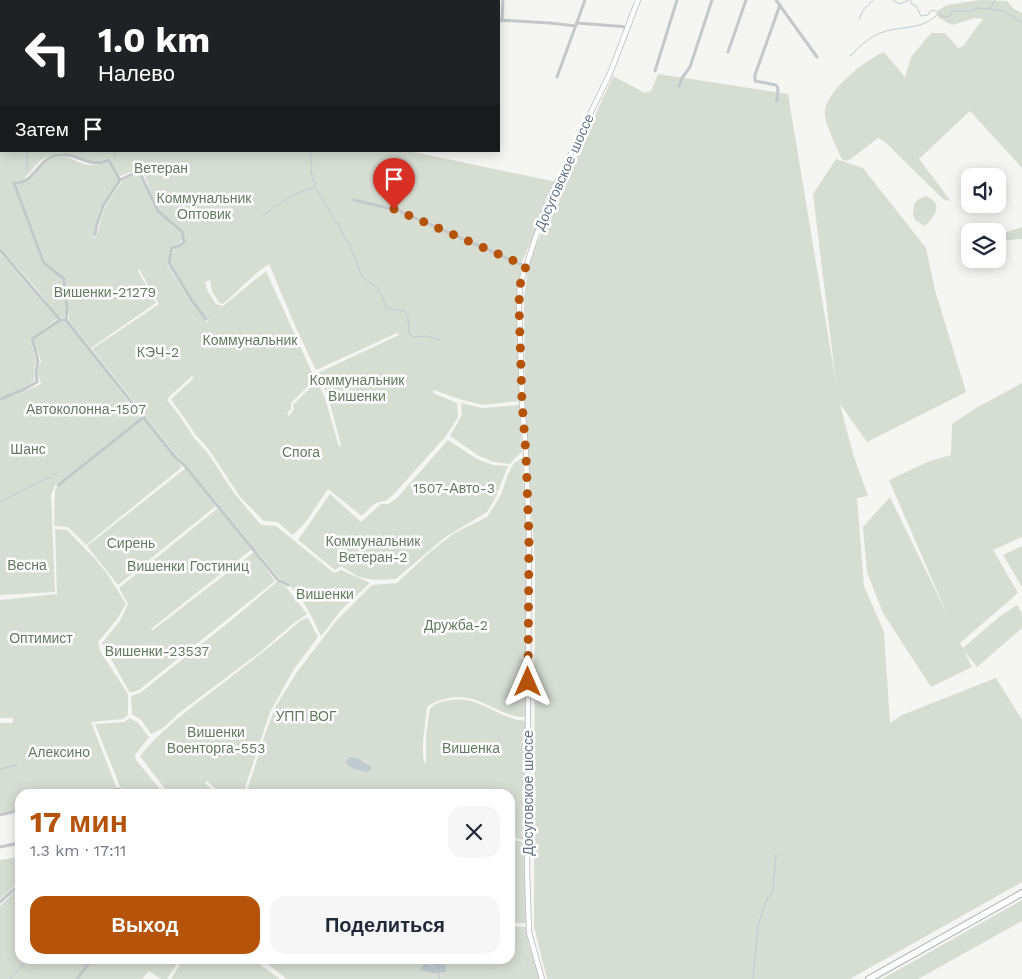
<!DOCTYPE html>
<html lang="ru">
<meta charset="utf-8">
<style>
:root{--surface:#fff;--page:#f6f6f7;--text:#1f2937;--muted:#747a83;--accent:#b45309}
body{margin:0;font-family:"Work Sans",sans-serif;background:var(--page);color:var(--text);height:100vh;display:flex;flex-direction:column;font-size:19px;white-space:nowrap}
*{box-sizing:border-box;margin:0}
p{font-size:16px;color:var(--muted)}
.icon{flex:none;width:28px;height:28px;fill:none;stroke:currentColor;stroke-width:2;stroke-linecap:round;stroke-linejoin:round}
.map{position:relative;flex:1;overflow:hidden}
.drawer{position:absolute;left:15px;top:789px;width:500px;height:175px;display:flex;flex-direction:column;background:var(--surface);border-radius:15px;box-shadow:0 2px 12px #0003}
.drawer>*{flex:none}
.guide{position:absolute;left:0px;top:0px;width:500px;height:152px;box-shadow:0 2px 12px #0003;background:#202124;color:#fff;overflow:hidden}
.controls{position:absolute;left:961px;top:168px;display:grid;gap:10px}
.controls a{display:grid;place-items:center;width:45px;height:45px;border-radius:10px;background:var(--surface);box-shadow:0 2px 12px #0003;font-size:25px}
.pin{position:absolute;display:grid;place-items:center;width:42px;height:42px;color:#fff;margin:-51px -21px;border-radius:50% 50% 50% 0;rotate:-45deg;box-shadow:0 0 5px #0007}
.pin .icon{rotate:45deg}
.me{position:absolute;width:55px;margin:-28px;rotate:0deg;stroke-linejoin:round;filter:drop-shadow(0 0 4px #0008)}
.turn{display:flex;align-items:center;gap:18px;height:105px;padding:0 15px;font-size:22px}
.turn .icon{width:65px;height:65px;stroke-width:2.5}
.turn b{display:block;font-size:35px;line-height:42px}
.then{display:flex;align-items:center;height:48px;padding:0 15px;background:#0003;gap:10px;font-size:19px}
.round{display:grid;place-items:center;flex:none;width:52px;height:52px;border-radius:15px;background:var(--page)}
.overview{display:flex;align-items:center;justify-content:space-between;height:85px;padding:0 15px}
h1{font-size:30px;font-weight:700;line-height:38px;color:var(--accent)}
.cta{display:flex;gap:10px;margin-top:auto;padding:10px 15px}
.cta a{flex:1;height:58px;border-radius:15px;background:var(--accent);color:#fff;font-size:20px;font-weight:700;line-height:58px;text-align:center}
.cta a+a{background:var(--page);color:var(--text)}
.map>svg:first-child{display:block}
.green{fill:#d6ddd2;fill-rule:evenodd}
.water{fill:#c0cad0}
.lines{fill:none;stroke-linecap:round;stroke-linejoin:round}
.stream{stroke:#c0cad0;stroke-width:1}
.secondary-casing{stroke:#b6bbc0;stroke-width:6}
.trunk-casing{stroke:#b6babd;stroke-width:8}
.minor{stroke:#c4c8cb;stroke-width:3}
.secondary{stroke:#fff;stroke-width:4.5}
.trunk{stroke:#fff;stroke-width:5.5}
.route{stroke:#b45309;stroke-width:9;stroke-dasharray:0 16.2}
.labels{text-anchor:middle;stroke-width:5;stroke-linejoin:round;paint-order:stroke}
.park-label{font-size:14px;fill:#657b61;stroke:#fff}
.street-label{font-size:14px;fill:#627485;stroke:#fff}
</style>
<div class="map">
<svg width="1022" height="979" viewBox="0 0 1022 979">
<rect width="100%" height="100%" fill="#f5f6f1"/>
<path class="green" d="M0 0 13 1H1V151H409L557 182 522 262 516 302 520 401 483 405 459 399 434 390 433 393 457 403 458 417 446 436 394 494 386 501C375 500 369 509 362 516L328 489 305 523 293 535 277 522 264 521 240 497 210 451 196 435 171 399 194 378 192 376 170 396 167 400 179 415 194 438 207 452 234 493 261 525 276 526 334 573 341 570 370 583 343 608 321 636C310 613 301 591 279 578L188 467 181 461 92 349 159 304 139 269 138 271 156 303 91 348 69 321 66 279 46 263 16 185C38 180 38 160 58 157 71 155 80 166 93 165 98 165 104 163 109 162L119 180 99 211 93 237 96 238 104 209 114 193 122 181 138 173 157 212 180 233 182 239 180 243 173 246 167 264 191 303 207 322 209 320 191 298 170 263 175 248 183 246 185 242 183 232 159 210 141 168 120 176 110 158 94 162 60 153 48 156 40 161 22 181 15 182 43 264 63 279 66 307 64 318 58 317 36 288 0 248ZM269 264 296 328 316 370 397 333 399 335 318 373 328 396 341 445 339 447 325 398 317 381 293 405 294 409 289 416 287 413 291 409V403L315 379 266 271 223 306 216 304 207 290 205 282 210 280 212 291 219 303 223 304C239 290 252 275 269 264Z
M15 0H178L179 1H18Z
M280 0H442L281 1Z
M980 0 1007 1 1014 9 1022 13V168L970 111 919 159 951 201 944 200 885 142 878 138 851 159 845 161 841 158C837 147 825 124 825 114 823 93 866 59 884 52L905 77 911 57 931 33H945L958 48 963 46 983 19 975 18 952 25 939 18 937 11 947 5Z
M658 74 788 94 836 383 813 194 836 159 863 168 926 248 935 290 966 392 867 442 840 404 853 454 868 496 857 498 864 586 884 632 890 723 902 715 996 678 1022 720V882L850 979H547L534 927 535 564 525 403 524 296 530 259 613 76 645 93 651 91Z
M925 196C944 203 936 215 925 226L915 220 913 215 914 204 919 199Z
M1022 227V239L998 241V235Z
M0 253 57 319 30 339 36 362 34 367V381L19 391 0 397Z
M60 321 67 322 141 418 56 484 51 494 55 592 0 595V400L21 393 41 384 37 370 41 361 33 340Z
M1022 383V537L993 550 1018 593 960 643 963 648 999 617 1017 605 1022 613V628L977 667 964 651 972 667 931 687 883 613 867 572 863 527 890 497 947 614 889 480 930 461 951 455 952 424 976 408Z
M461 403 482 408 519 405 522 452 514 459 510 464 494 462 479 456 450 436 462 415Z
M144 419 182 467 86 545 68 527 54 526 55 490 58 486Z
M448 440 477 459 493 465 508 466 494 501 487 512 444 538 396 579 374 580 359 577 341 566 335 570 298 540 330 494 361 522 381 504H388L397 498Z
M522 458 528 556 526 717C496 717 481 692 448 698 440 700 434 702 427 707L423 741V757L426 766V735L430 709C435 703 440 702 447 701 479 693 497 720 527 721L524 840 510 837V794H246L266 731 276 706 297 672 337 620 372 585 397 583 429 553 453 534 487 517 501 495 508 474 514 463Z
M186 468 216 506 118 585 87 546Z
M218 508 252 549 151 629 152 631 254 552 275 581 139 690 130 693 102 643 120 621 128 604 119 588Z
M55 529 67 530 96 560 108 575 126 604 117 619 98 642 100 651 128 694V715L123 719 91 722 119 794H20V834L18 810 0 813V723H13V718H0V600L57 594Z
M1022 546V587L1003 555Z
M278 581 286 587 307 614 293 624 259 653 179 713 163 728 151 734 141 720 132 714 131 696 140 693 233 619Z
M308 618 318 637 294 669 270 712 243 794H221L207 781 205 783 217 794H169L140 756C161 730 188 710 214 690 244 667 273 645 301 620Z
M130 718 138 723 149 737 135 755 136 760 164 794H123L95 724 124 722Z
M510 840 525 842 526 923H510Z
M20 857V881L0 899V860Z
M20 886V959H180L167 979H161L149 971 142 979H0V906Z
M1022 900V921L918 979H882Z
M510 926 526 927 528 941 540 979H287L261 959H510Z
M183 959H252L280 979H171Z"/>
<path class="water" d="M350 757 360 759 362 762 371 766V770L367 772C360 771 349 768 345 762Z
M435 959H442L443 961 439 964 446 966V972L434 973 420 970 424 964 434 966Z"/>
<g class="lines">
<path class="stream" d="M149 0V1
M893 0 899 4 909 0
M911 0V4L916 6 921 16 928 15 930 11 934 10 941 16 949 17 952 11H972L977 8 991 9 1004 11 1022 23
M44 1V0
M991 8 995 0
M859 19 863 10 873 0
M0 56H1
M850 56C860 47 869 36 883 32 904 25 921 31 938 14
M114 151 116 156
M311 151 310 160 312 163 311 174 314 177 313 181 316 183 314 186 329 209 334 220 339 224 344 237 349 243 362 277 378 288V292L382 295 386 308 404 311 408 317 409 334 414 337 427 336 440 340
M27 169V151
M262 216C279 205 293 192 313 188
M53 475 58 472
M0 502 49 477
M0 769 17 765
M10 979 28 959
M439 979V972
M753 979 758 925 766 901 773 890 776 854"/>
<g class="secondary-casing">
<path id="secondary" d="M542 979 529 932 527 871 529 538 526 454 522 402 519 304 520 285 536 236 555 187 611 71 638 0"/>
</g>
<g class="trunk-casing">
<path id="trunk" d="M869 979 1022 893"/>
</g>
<path class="minor" d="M776 0 817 57
M446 1V0
M499 20 550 23 576 26
M502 21 503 0
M577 23 628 27
M728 52 746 0
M655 71 677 0
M557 77 585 0
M679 86 682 78 690 67 712 0
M777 101 778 88 776 85 755 81V75L780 5
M354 200 397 210 525 266
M95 235 97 224 103 206 120 180 139 171 158 211 182 232 184 242 181 245 172 248 169 263 192 301 206 319
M0 250 60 320
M66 320 67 308 64 279 44 263 14 183C36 184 37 157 59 155 79 152 86 169 109 160L120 180
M0 399 23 390 37 382 36 371 38 361 32 339 60 320H66L176 458 186 467 278 580 288 585
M58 485 144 417
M98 794 119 789
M0 815 20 810
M0 847 20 843
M0 902 20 884
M77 979 92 959"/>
<use href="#secondary" class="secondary"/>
<use href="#trunk" class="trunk"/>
</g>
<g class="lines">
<path class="route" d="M394 209 526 266 520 285 519 304 522 402 526 454 529 538 528 682"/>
</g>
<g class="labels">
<g class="park-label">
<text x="161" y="173">Ветеран</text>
<text x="204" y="203">Коммунальник<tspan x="204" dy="16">Оптовик</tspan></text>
<text x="105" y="297">Вишенки-21279</text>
<text x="250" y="345">Коммунальник</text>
<text x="158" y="357">КЭЧ-2</text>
<text x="357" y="385">Коммунальник<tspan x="357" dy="16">Вишенки</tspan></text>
<text x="86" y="414">Автоколонна-1507</text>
<text x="28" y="454">Шанс</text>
<text x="301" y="457">Спога</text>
<text x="454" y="493">1507-Авто-3</text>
<text x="373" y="546">Коммунальник<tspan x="373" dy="16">Ветеран-2</tspan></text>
<text x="131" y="548">Сирень</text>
<text x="27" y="570">Весна</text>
<text x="188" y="571">Вишенки Гостиниц</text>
<text x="325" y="599">Вишенки</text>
<text x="456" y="630">Дружба-2</text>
<text x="41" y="643">Оптимист</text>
<text x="157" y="656">Вишенки-23537</text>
<text x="306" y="721">УПП ВОГ</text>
<text x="216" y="737">Вишенки<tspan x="216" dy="16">Военторга-553</tspan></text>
<text x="471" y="753">Вишенка</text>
<text x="59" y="757">Алексино</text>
</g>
<g class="street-label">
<text transform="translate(564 172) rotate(-66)" y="5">Досуговское шоссе</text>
<text transform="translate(528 793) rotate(-90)" y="5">Досуговское шоссе</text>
</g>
</g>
</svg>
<div class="controls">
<a><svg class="icon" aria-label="sound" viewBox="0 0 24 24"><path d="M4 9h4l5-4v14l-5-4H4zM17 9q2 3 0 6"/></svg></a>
<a><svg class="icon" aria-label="layers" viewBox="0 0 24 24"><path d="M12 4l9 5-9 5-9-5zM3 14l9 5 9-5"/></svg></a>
</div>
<div class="pin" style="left:394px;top:209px;background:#d93025"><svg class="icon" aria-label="arrive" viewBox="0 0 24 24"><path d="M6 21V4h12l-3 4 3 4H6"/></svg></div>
<svg class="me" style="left:528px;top:682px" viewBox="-20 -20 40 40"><path d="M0-17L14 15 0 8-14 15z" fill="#b45309" stroke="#fff" stroke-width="4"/></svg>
<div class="guide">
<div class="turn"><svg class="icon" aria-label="left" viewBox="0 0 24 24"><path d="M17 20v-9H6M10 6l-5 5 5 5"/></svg><div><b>1.0 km</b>Налево</div></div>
<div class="then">Затем<svg class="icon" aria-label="arrive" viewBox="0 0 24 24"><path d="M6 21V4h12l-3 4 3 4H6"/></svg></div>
</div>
<section class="drawer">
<div class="overview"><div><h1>17 мин</h1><p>1.3 km · 17:11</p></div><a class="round"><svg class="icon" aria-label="close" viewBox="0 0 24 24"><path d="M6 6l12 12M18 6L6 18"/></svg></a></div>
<div class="cta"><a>Выход</a><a>Поделиться</a></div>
</section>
</div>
